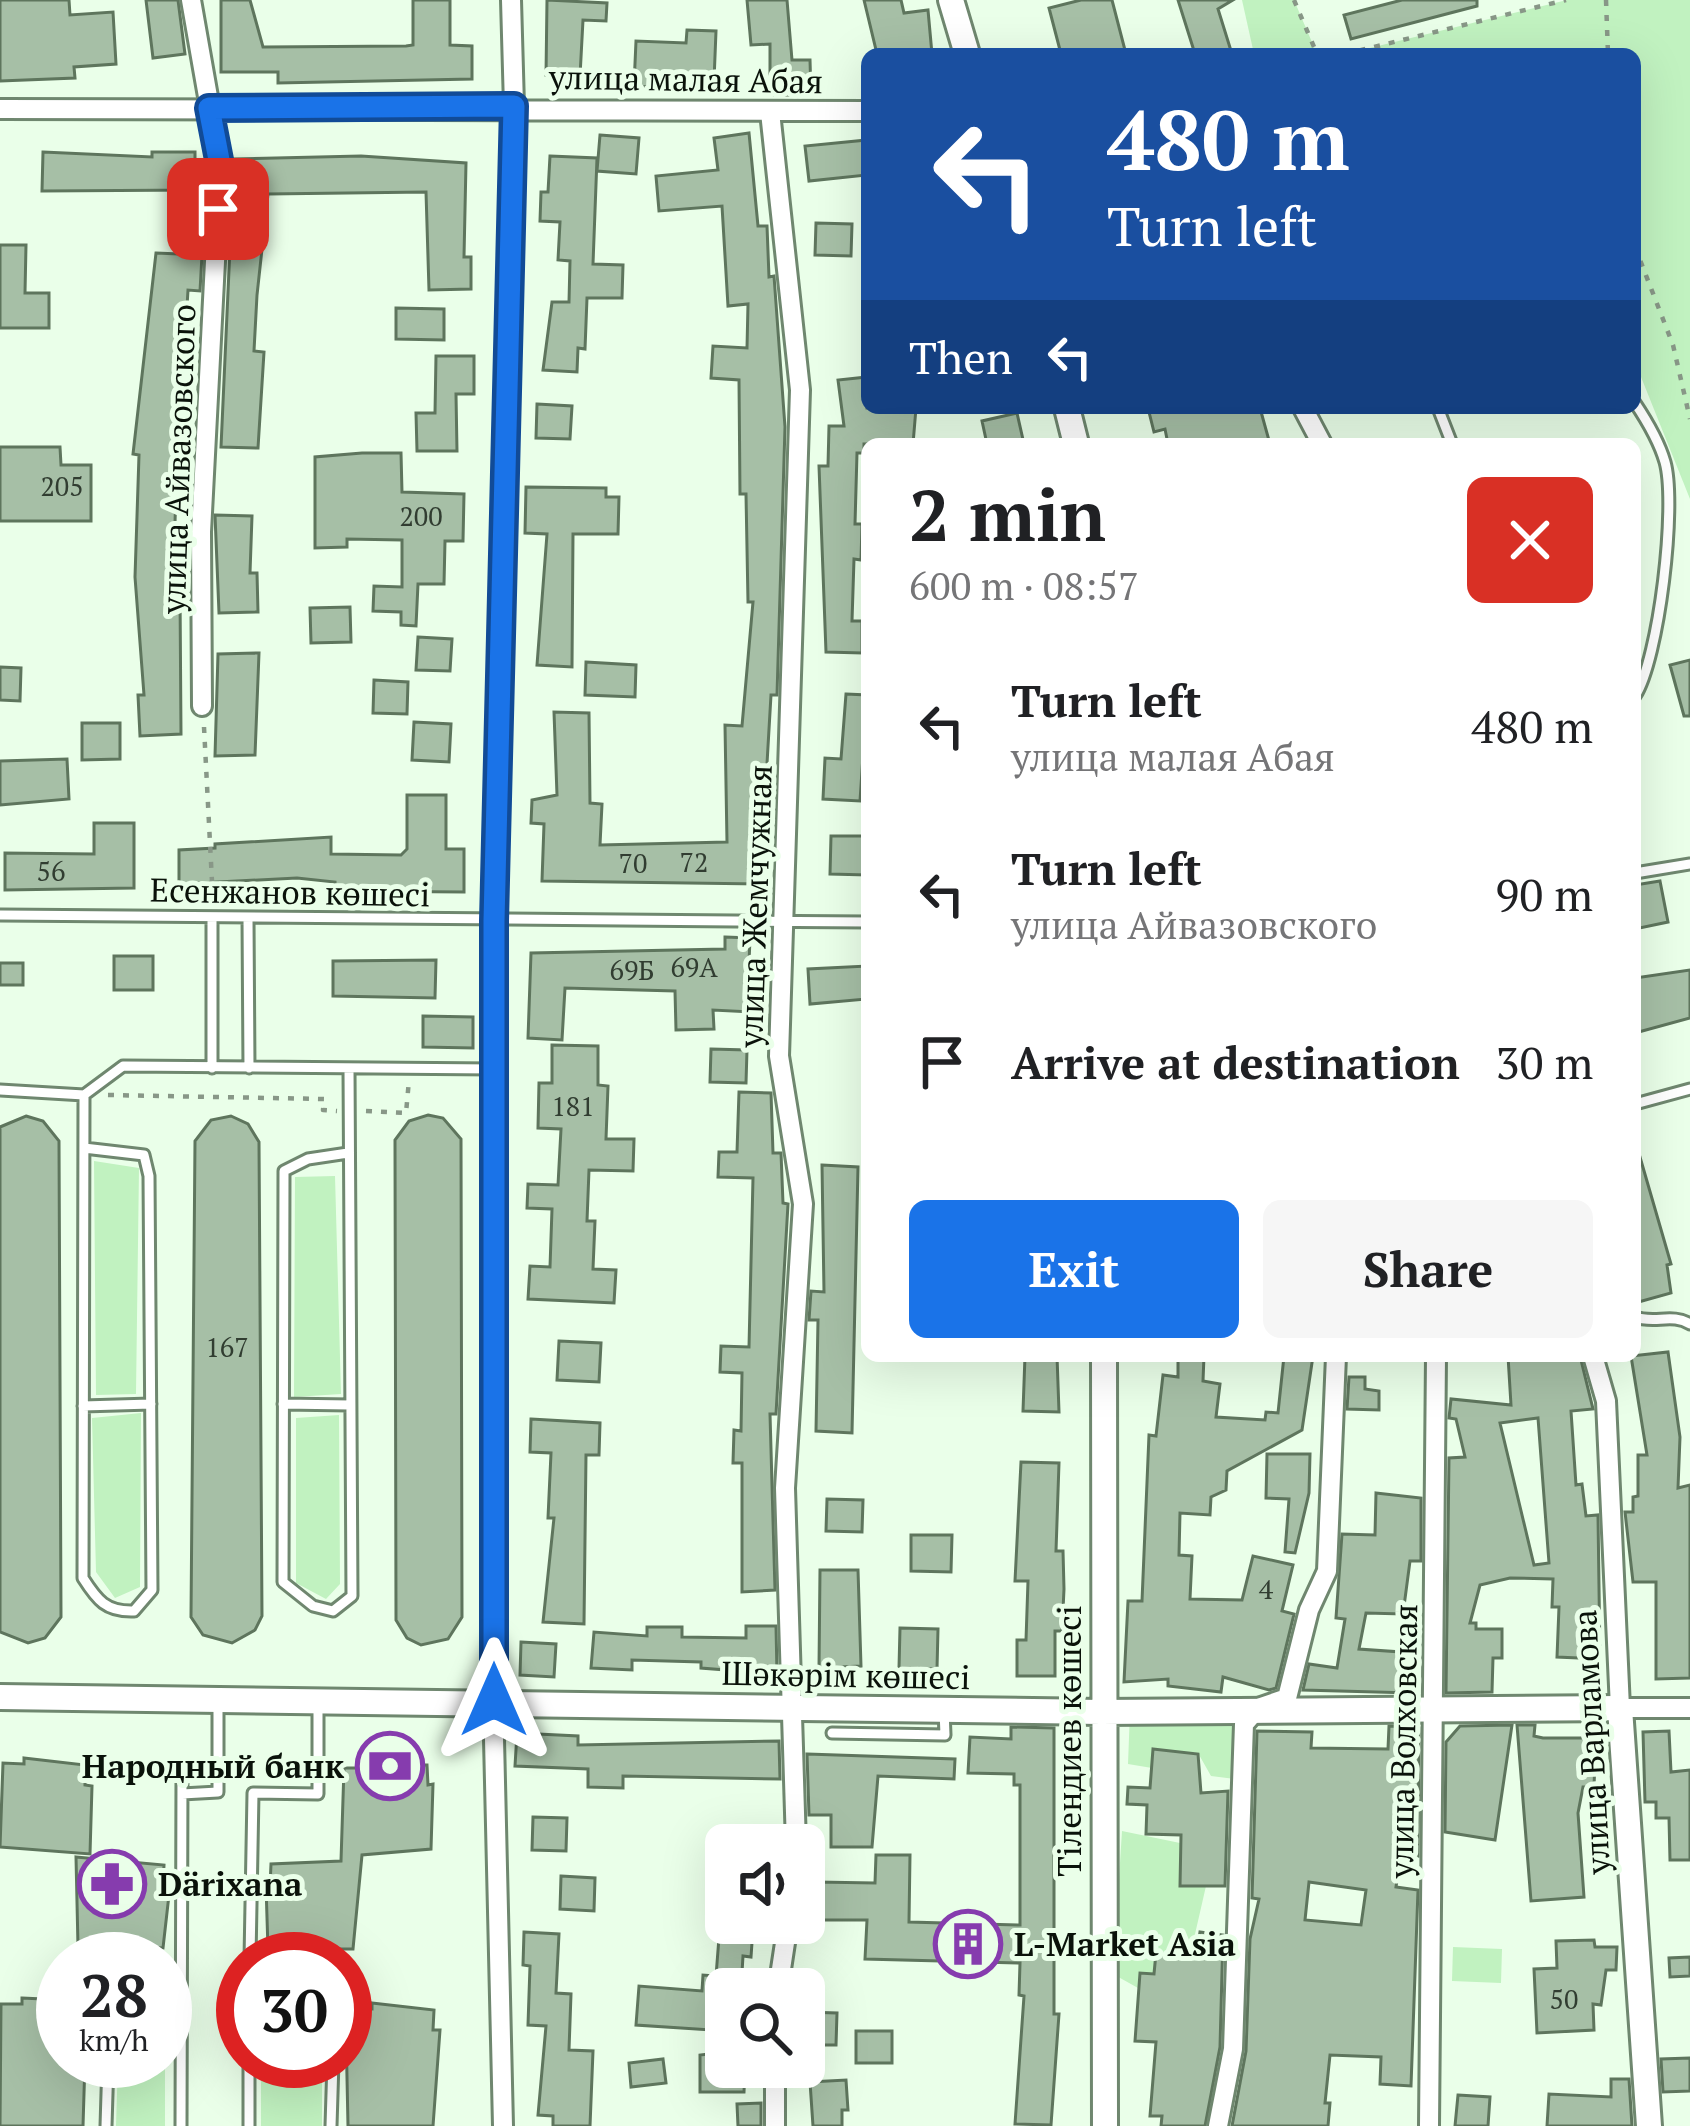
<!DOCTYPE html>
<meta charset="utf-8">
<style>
:root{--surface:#fff;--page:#f6f6f6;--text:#202124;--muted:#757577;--accent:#1a73e8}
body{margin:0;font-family:"PT Serif",serif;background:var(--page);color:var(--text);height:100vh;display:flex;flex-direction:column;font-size:45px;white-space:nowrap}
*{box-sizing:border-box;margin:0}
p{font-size:39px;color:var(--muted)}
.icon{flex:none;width:66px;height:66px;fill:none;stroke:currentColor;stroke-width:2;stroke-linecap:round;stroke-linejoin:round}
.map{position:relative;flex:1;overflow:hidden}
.side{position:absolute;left:861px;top:438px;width:780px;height:924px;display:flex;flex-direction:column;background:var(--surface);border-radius:18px;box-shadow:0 12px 48px #0002}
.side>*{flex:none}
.banner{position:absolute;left:861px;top:48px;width:780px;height:366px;border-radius:18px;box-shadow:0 12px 48px #0002;background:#1a4fa0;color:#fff;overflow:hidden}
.buttons{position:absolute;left:705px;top:1824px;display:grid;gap:24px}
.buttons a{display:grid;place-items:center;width:120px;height:120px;border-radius:18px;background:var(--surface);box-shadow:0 12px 48px #0002;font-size:60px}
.speed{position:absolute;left:36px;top:1932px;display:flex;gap:24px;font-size:60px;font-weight:700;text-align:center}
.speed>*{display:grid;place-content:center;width:156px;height:156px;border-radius:50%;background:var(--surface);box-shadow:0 12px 48px #0002;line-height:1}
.speed small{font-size:30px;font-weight:400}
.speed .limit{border:18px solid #d22;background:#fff;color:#111}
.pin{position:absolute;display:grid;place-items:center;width:102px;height:102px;color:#fff;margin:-51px;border-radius:24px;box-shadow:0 6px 18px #0006}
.me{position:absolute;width:132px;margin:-66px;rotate:0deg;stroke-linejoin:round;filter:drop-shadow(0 0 9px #0008)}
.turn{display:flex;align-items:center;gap:42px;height:252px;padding:0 48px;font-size:54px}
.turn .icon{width:156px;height:156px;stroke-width:2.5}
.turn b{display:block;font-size:84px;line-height:102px}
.then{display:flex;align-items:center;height:114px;padding:0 48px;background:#0003;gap:24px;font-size:45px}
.round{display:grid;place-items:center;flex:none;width:126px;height:126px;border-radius:18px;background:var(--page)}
.head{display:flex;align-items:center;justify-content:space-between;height:204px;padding:0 48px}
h1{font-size:72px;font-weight:600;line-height:90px}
.primary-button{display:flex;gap:24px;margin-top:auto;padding:24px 48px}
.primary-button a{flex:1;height:138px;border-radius:18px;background:var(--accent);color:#fff;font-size:48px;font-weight:600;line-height:138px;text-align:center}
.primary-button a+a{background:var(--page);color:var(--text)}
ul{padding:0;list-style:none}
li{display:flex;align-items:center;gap:36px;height:168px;padding:0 48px}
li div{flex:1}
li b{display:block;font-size:45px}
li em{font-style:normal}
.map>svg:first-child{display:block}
.green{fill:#c1f2c0}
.building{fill:#a6bfa6;stroke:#5e755d;stroke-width:3;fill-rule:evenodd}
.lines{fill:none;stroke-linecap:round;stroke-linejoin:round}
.lane-casing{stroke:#6f876f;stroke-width:15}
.street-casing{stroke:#6f876f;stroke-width:24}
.secondary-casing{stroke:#6f876f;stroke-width:30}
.path{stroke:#889787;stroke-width:4.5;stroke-dasharray:6 9;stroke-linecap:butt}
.lane{stroke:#fff;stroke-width:9}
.street{stroke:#fff;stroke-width:18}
.secondary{stroke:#fff;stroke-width:24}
.route-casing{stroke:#114b97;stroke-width:30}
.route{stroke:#1a73e8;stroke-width:21}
.labels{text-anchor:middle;stroke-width:10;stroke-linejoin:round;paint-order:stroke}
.number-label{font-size:27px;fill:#313d31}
.street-label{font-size:33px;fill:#0a120a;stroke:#eaffe9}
.poi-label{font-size:33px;font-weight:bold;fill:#0a120a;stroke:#eaffe9;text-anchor:start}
</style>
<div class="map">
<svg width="1690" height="2126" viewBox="0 0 1690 2126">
<rect width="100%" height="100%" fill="#eaffe9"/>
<path class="green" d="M1242 0H1294L1317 54H1254Z
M1567 0H1690V499L1635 362V54H1345Z
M94 1161 139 1168 136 1394 96 1395Z
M335 1176 341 1394 294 1397 295 1177Z
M141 1413 140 1587 115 1598 96 1572 92 1418Z
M339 1415 340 1584 326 1599 296 1583V1418Z
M1241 1708 1235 1779 1211 1776 1198 1753 1154 1750 1152 1768 1128 1764 1130 1711Z
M1122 1831 1180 1843V1885L1206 1886 1190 1956 1154 1974 1140 1973 1138 1988 1113 1974Z
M1453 1947 1502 1949 1501 1983 1452 1981Z
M165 1986V2126H116L118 2061H165Z
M261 2061H322V2126H261Z"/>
<path class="building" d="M0 0H69L70 15 113 12 116 64 74 67 75 78 0 81Z
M146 0H178L185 54 153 58Z
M221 0H250L263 47 406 46 413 45V0H450V45L472 46V79L278 83V72H221Z
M547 0 607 3 606 21 583 20 580 76 546 75Z
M747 0H787L792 60H810L811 95H770V44L751 45Z
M864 0H901L904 13 928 10 932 54H877Z
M1081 0H1112L1126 54H1061L1049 8Z
M1178 0H1233L1218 9 1232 54H1195Z
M1402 0H1477V6L1351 39 1344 15Z
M687 30 716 31 714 81 664 79V88L634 86 636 41 686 43Z
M749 133 758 226H767L769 277 774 276 785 427 777 695H771L760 884 542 881 544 824 531 823 532 800 557 795 554 712 589 713 590 803 602 804 600 845 727 842 725 725 742 726 753 602H748L746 494H740L739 380 711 378 713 346 747 348 748 304 728 306 722 206 659 211 656 176 718 170 714 138Z
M600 135 639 138 636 174 597 171Z
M867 140V175L809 181 805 146Z
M43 152 152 157V152H195V190L42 191Z
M361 156 466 163 464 257H471V289L429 290 426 192 268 194 257 295 254 351 264 352 258 448 221 447 234 159Z
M550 156 597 158 593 264 623 265 622 298H587L585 349 578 348 577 372 543 370 552 302H569L570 261 558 260 560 222 540 221 541 192H548Z
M816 223 852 224 851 256 815 255Z
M0 245H26L25 293H49V328H0Z
M156 253 202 255 200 291 188 290 176 488 173 593 180 592 181 734 140 736 138 695H144L135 577 139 455 133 454Z
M396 308 444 309V340L396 339Z
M436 356H474V394H456L457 451H417L416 413H435Z
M867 377V408H916L913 444H864V453H857L855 524H862L861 560 854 559 852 621H862V653L826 652 819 466H828L829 426H844L838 380Z
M537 404 572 406 570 439 536 438Z
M1148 408H1260L1270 444H1168L1165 429 1154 432Z
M1017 413 1024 444H987L982 421Z
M0 447H60L61 465H91V521H0Z
M362 453H401L402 492 464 494 463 541H445L444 584H418L416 626 401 625V612L373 611 374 586 402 587V540L347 539V547L315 548V457Z
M526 487 606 488V497H619L618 534H573L572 667 537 665 547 534 525 533Z
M215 515 252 516 250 573H257L258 612 219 613Z
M350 607 351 642 311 643 310 608Z
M418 637 452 639 450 671 416 670Z
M259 653 255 755 215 756 218 654Z
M1690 660V716H1684L1670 665Z
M586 662 636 665 635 697 585 695Z
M0 667 21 668 20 701 0 700Z
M374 680 408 682 407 714 373 713Z
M846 694 867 695 860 801 823 799 825 758 841 759Z
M414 722 451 724 449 762 412 760Z
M82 723H120V759L82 760Z
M67 759 69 799 0 805V761Z
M407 795H446V849H464V892L335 891V882L297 878 179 884V850L215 848V844L331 837V854L401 855 407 849Z
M94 823H134V888L5 890V853L94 854Z
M831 836H867V875L830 874Z
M1660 881 1668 922 1635 929V885Z
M725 937 750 938 749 963H768L767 995H752L751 1012 713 1010 714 1029 676 1030 675 991 565 988 562 1040 528 1038 531 953 725 949Z
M114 956H153V990H114Z
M436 960 435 998 333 996V961Z
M0 963H23V985H0Z
M867 966V999L810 1004 808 969Z
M1690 970V1018L1635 1033V978Z
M423 1016 473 1017V1048L423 1047Z
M552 1045 598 1046V1085L608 1086 606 1139H634L633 1171 589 1170 587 1221H595L593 1269 616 1270 614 1303 528 1299 530 1266 550 1267 552 1209 527 1208 528 1184 558 1185 561 1129 538 1128 539 1083H552Z
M711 1049 747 1050 746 1083 710 1082Z
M739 1092 771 1093 773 1153H781L783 1203 788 1204 776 1414H770L775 1590 742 1592V1463H733L734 1430 741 1431 742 1373 720 1372 721 1346 749 1347 753 1178 718 1177 719 1152H737Z
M428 1115 443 1118 461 1139 462 1617 448 1639 421 1645 407 1638 396 1620 395 1140 409 1121Z
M26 1116 43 1121 59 1141 61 1617 45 1638 28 1643 0 1632V1127Z
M231 1116 248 1124 259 1142 262 1616 255 1630 232 1643 203 1635 191 1617 195 1141 211 1120Z
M1635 1157H1640L1671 1264 1667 1265 1671 1293 1635 1303Z
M822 1165 858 1167 852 1433 816 1431 818 1320H809L811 1291 824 1292Z
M559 1341 601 1343 599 1382 557 1380Z
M1668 1352 1680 1437 1678 1488 1690 1485V1678L1656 1679V1582H1633L1625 1512H1633V1497L1638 1496V1455H1647L1631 1356Z
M1025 1356H1057L1059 1412 1023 1411Z
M1178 1356H1204L1203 1381 1220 1384 1216 1417 1265 1420 1266 1412 1278 1413 1284 1356H1313L1302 1430 1227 1471 1226 1490 1211 1497 1210 1515 1180 1513 1179 1555 1192 1556 1190 1599 1242 1600 1253 1556 1293 1565 1282 1611 1294 1614 1276 1688 1269 1690 1223 1677 1221 1692 1168 1686V1679L1124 1682 1128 1601H1142L1149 1435 1156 1436 1163 1375 1178 1377Z
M1508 1356H1580L1593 1409 1571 1411 1576 1485 1582 1484 1586 1516 1598 1515 1600 1659 1557 1657 1559 1607H1552L1553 1579 1510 1578 1480 1585 1470 1623H1476V1629H1502V1658H1493L1492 1692 1446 1693 1449 1458 1465 1457 1456 1419 1449 1418 1451 1399 1511 1405ZM1538 1418 1549 1563 1534 1565 1500 1423Z
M1349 1377H1365V1389L1379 1391V1410L1347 1409Z
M531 1419 600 1423 599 1455H586L584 1624 543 1622 554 1518H548L551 1453 530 1452Z
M1267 1454H1310L1309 1493 1295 1553 1285 1552 1289 1499 1266 1498Z
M1021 1462 1059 1463 1056 1551H1063L1064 1589 1062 1631H1055V1676H1017V1640H1026L1028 1581H1015Z
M1376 1493 1421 1498V1561H1410L1403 1614 1366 1613 1359 1649 1415 1653 1412 1693 1303 1690 1309 1664 1337 1668 1345 1619 1336 1618 1342 1534 1375 1535Z
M827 1499 863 1500 862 1532 826 1531Z
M911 1535H952L951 1572 911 1571Z
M820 1570H858L861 1666 819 1668Z
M746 1626H776L777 1674 701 1668V1662L632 1660V1670L591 1668 594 1632 647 1636V1627H682V1637L746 1638Z
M900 1628 938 1629 937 1669 899 1668Z
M521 1642 556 1644 554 1677 520 1675Z
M1512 1725 1495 1840 1445 1832 1446 1742 1460 1726Z
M1517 1725H1535L1534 1736 1543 1738H1585V1760H1595L1594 1787H1583L1578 1813 1584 1897 1531 1901Z
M1389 1726 1419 1728 1418 1856 1401 1854 1396 1887 1418 1890 1411 2086 1380 2084 1381 2057 1330 2055 1325 2103H1330L1328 2126H1232L1246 2051 1250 1939 1259 1899 1252 1898 1257 1731 1312 1732 1311 1748 1388 1749ZM1309 1882 1366 1890 1361 1925 1305 1920Z
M1011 1727 1054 1728V2014H1059L1051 2125 1015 2124 1024 1996 1019 1995 1020 1963 865 1959 867 1920H817V1882L875 1883 876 1855H910L909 1922 1020 1925V1785H1014V1774L968 1773 970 1737 1011 1739Z
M1669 1731 1671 1772 1690 1770V1860H1670L1669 1818H1656V1802H1645L1643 1732Z
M517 1733 578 1736V1745L779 1741 780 1779 623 1776V1788L588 1787V1769L515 1766Z
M1153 1749 1198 1754 1201 1793 1228 1791 1225 1886H1180L1181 1835 1146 1834 1147 1805 1127 1804 1128 1787 1150 1788Z
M807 1754 955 1759 954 1779 878 1776 872 1847H831V1815H809Z
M24 1758 85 1765V1785L92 1786 90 1854 0 1847 3 1763 24 1764Z
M406 1760V1765H427L428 1785 433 1784 431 1849 362 1855 353 1949H333V1954L268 1949 266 1886H270L271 1864 341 1861 344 1768H364V1761Z
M533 1817 567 1818 566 1851 532 1850Z
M76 1857 164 1865 163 1885 170 1886 163 1948 143 1947V1953L78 1947Z
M561 1876 595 1878 594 1911 560 1909Z
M720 1925 753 1928 751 1957 743 1956 741 1989H726V2031L636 2025 639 1986 702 1991 703 1975 716 1976Z
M524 1932 559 1934 556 1993 571 1994 569 2050 593 2051 590 2126H553V2116L538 2115 546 2026 528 2025 530 1966 523 1965Z
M1200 1932 1223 1935 1220 2047 1205 2126H1161L1162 2116H1150L1156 2042 1135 2041 1140 1973 1154 1974 1156 1953 1196 1957Z
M1594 1940 1595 1947H1617L1616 1970H1606L1601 2005 1593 2004 1594 2030 1537 2033 1534 1969 1557 1968 1556 1941Z
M1690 1957V1976L1670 1977 1669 1958Z
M22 1998 63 2000V2061H85L83 2126H0L1 2004H22Z
M372 2003 434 2010 433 2030H440L433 2126H348L346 2029H351V2008L372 2009Z
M804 2012 837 2013 836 2045H804Z
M856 2031H892V2063H856Z
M726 2052V2067H745L744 2092H700V2055Z
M1690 2058V2091L1663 2092 1661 2059Z
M663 2059 666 2083 631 2087 629 2063Z
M1611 2079H1629L1632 2126H1547L1549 2094 1611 2097Z
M846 2080 848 2110H842V2126H813L810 2082Z
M1458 2095 1490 2097 1488 2126H1455Z
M761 2103V2126H738L737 2104Z"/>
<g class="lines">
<g class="lane-casing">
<path id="lane" d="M1635 403C1647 421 1659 441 1665 462 1677 505 1659 659 1635 696
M1438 408 1452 444
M1635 873 1690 864
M0 915 867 922
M212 919V1068
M248 919 249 1068
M0 1090 84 1095 123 1066 494 1069
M84 1095 83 1578C97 1600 106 1612 134 1611L152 1590 149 1176 144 1155 84 1148
M1635 1104 1690 1089
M348 1153 308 1159 284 1171 283 1582 313 1606 333 1611 352 1596 349 1069
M1635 1317C1654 1324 1673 1313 1690 1324
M283 1404 350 1405
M83 1406 151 1404
M832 1733 945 1735 944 1710
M182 1794 218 1792V1705
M250 1959 253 1793 318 1794V1704
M106 2126 108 2061
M181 2126 182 1774
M249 2126V2061
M331 2126 333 2061"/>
</g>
<g class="street-casing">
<path id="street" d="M191 0 220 165 201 532 202 706
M0 109 867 111
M770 112 800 390 779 1056 803 1204 785 1488 796 1845
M1303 408 1322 444
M1593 1356 1606 1401 1620 1708H1690
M778 1989 788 1923
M775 2067V2126
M503 2126 494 1739 493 921 514 106 511 0
M1218 2126 1233 2049 1244 1724 1258 1708 1287 1698 1309 1610 1327 1571 1336 1356
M1429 2126 1436 1356"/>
</g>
<g class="secondary-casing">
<path id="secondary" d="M951 0 967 54
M1067 408 1076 444
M1104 1356 1105 2126
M0 1697 1101 1712 1620 1708 1649 2126"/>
</g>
<path class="path" d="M1294 0 1317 54
M1606 0 1608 54
M1345 54 1566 0
M1635 247 1673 345 1690 419
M204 727 213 901
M108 1095 324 1099 323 1110 337 1111
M366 1111 406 1113 409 1080"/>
<use href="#lane" class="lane"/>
<use href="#street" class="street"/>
<use href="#secondary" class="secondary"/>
</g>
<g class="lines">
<g class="route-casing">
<path id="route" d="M218 209 220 165 209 108 514 106 494 921V1700"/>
</g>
<use href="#route" class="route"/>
</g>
<defs>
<g id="bank-ring" transform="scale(3.45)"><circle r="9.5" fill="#eaffe9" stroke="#863cae" stroke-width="1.5"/><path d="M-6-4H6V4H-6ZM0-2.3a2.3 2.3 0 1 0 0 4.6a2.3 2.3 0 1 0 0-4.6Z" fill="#863cae"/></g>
<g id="pharmacy-ring" transform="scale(3.45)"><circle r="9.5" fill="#eaffe9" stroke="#863cae" stroke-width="1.5"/><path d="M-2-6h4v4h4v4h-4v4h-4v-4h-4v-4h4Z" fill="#863cae"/></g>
<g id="building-ring" transform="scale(3.45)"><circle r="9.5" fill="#eaffe9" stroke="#863cae" stroke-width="1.5"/><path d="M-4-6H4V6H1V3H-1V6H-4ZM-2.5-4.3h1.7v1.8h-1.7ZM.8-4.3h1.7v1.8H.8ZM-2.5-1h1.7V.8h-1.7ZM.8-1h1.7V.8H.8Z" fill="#863cae"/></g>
</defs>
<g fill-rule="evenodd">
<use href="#bank-ring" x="390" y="1766"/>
<use href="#pharmacy-ring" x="112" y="1884"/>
<use href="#building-ring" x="968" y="1944"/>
</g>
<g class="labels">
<g class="number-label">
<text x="62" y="496">205</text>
<text x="421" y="526">200</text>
<text x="694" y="872">72</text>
<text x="633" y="873">70</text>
<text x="51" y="881">56</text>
<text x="694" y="977">69А</text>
<text x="632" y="980">69Б</text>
<text x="573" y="1116">181</text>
<text x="227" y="1357">167</text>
<text x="1266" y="1599">4</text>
<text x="1564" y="2009">50</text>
</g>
<g class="street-label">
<text transform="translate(686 79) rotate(1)" y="12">улица малая Абая</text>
<text transform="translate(178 459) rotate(-88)" y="12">улица Айвазовского</text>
<text transform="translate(290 892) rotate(1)" y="12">Есенжанов көшесі</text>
<text transform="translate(755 906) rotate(-88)" y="12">улица Жемчужная</text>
<text transform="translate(846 1675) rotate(1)" y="12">Шәкәрім көшесі</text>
<text transform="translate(1069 1741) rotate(-90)" y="12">Тілендиев көшесі</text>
<text transform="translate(1403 1741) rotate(-89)" y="12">улица Волховская</text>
<text transform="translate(1591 1742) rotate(-93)" y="12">улица Варламова</text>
</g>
<g class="poi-label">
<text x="344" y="1778" text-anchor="end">Народный банк</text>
<text x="158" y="1896">Därixana</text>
<text x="1014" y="1956">L-Market Asia</text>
</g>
</g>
</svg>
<div class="buttons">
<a><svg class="icon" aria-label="sound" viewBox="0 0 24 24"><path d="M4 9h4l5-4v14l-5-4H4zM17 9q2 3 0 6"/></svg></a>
<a><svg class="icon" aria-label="search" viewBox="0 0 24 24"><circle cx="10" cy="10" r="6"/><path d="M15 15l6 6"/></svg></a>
</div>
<div class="speed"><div>28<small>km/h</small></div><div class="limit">30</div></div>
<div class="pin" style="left:218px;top:209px;background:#d93025"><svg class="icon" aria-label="arrive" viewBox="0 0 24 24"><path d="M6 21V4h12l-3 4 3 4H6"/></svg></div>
<svg class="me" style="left:494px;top:1700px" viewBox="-20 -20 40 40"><path d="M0-17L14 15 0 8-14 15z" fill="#1a73e8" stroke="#fff" stroke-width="4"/></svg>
<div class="banner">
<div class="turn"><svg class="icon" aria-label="left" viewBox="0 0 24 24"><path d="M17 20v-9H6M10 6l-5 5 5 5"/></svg><div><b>480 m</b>Turn left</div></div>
<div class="then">Then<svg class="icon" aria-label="left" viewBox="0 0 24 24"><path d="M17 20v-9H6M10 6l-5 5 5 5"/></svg></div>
</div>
<section class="side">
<div class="head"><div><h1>2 min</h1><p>600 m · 08:57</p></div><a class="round" style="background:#d93025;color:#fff"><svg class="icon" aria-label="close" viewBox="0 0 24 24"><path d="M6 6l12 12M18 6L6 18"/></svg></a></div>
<ul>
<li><svg class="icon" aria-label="left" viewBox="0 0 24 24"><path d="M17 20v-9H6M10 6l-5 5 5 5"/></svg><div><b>Turn left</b><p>улица малая Абая</p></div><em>480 m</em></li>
<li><svg class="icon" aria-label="left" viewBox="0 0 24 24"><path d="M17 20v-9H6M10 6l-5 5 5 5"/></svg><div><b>Turn left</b><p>улица Айвазовского</p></div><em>90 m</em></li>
<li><svg class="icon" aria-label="arrive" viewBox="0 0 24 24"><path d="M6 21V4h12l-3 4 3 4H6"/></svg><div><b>Arrive at destination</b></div><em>30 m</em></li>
</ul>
<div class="primary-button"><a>Exit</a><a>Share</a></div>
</section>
</div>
